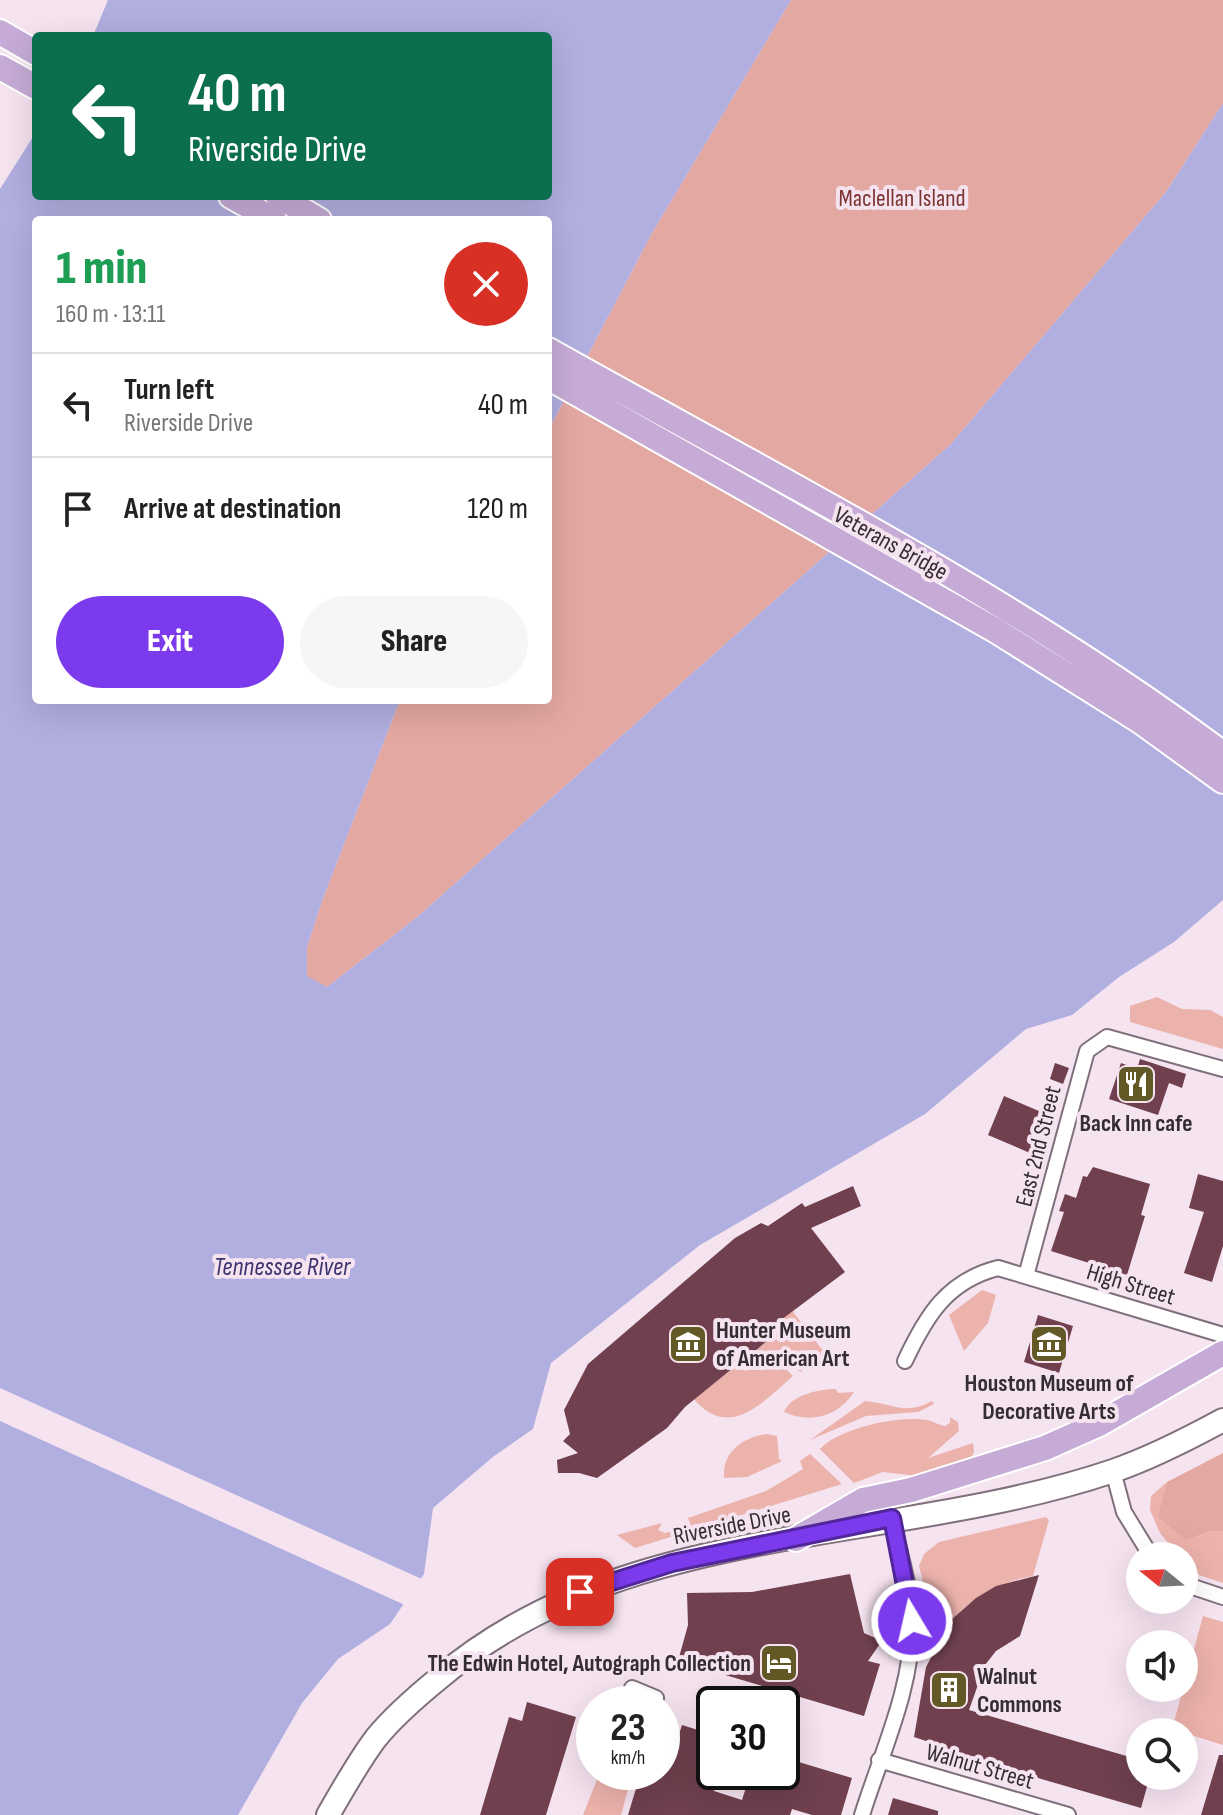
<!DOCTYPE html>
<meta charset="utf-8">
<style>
:root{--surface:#fff;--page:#f6f6f6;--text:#222;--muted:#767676;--line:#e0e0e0;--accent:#7c3aed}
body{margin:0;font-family:"Sofia Sans Condensed",sans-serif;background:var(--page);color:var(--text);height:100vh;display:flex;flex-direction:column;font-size:30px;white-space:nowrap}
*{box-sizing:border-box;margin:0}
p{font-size:26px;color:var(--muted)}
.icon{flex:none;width:44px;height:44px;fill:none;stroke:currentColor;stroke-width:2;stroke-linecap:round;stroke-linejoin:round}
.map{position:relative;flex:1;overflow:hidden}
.sheet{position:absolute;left:32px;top:216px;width:520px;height:488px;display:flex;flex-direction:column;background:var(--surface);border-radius:8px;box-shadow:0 8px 32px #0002}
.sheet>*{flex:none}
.hud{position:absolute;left:32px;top:32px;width:520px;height:168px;border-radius:8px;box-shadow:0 8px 32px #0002;background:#0b6e4f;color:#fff;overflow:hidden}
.needle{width:52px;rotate:288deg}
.buttons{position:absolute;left:1126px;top:1542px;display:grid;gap:16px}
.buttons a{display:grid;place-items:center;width:72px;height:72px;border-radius:50%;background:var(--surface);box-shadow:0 8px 32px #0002;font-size:40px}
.speed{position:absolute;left:576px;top:1686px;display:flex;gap:16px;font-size:40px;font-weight:700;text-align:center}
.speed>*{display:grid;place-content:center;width:104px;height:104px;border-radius:50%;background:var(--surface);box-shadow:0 8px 32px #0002;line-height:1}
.speed small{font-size:20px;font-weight:400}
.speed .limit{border:4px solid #111;border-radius:12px;background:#fff;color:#111}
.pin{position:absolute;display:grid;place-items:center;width:68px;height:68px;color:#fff;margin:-34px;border-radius:16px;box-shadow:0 4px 12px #0006}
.me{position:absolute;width:88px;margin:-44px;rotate:351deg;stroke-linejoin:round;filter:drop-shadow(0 0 6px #0008)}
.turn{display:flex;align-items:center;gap:28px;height:168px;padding:0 24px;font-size:36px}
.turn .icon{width:104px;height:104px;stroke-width:2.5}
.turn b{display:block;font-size:56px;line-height:68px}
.round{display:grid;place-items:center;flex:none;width:84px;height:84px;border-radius:42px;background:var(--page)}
.overview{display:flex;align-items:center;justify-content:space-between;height:136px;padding:0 24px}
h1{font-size:48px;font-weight:800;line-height:60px;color:#1e9e55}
.button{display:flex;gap:16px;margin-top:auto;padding:16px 24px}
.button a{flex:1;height:92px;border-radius:48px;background:var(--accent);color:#fff;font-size:32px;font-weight:800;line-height:92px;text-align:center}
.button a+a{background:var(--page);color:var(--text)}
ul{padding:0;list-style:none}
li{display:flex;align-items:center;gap:24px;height:104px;padding:0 24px;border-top:2px solid var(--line)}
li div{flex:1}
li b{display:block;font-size:30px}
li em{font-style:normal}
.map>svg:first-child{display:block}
.green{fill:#ecb2ac}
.forest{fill:#e3a8a2}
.water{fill:#b1aee0}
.pier{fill:#f5e3f0}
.building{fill:#70404e}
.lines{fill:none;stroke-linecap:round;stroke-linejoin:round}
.street-casing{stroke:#7f707b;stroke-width:18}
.secondary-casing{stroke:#7f707b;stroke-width:26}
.primary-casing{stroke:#fff;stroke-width:28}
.street{stroke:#fff;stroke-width:14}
.secondary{stroke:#fff;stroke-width:22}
.primary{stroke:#c5abd6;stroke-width:24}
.route-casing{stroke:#51269a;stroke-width:20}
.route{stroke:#7c3aed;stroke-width:14}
.labels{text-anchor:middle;stroke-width:8;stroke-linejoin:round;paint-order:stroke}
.park-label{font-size:24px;fill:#7c3430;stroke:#f5e3f0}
.street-label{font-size:24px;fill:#342d32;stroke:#f5e3f0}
.poi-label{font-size:24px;font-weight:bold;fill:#342d32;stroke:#f5e3f0}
.water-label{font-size:26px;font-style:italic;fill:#3d3470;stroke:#f5e3f0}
</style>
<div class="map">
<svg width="1223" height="1815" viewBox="0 0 1223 1815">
<rect width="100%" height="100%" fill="#f5e3f0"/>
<path class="green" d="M1157 997 1182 1009 1210 1010 1223 1017V1049L1130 1022V1006Z
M778 1280 794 1313 824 1352 800 1372 789 1357 788 1351 776 1360 793 1376C763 1402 729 1441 694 1399L736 1366 746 1371 756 1364 754 1352 774 1336 769 1329 777 1323 768 1310Z
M982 1290 996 1295 988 1323 964 1351 949 1315Z
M836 1389 838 1393 854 1392C838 1417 810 1424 784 1412 791 1395 819 1389 836 1389Z
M865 1401C891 1403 906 1416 932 1401L934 1404 918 1412 866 1416 810 1440Z
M950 1417 958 1422 959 1431 928 1458 973 1443 974 1452 968 1465 927 1477 883 1472 854 1483 820 1449C839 1428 899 1415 927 1420 933 1421 938 1425 945 1426L950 1423Z
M767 1434 777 1436 779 1459 782 1461 747 1477 724 1478C722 1451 744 1437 767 1434Z
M810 1454 842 1484 635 1548 617 1535 662 1523 658 1530 665 1533 691 1526 688 1518 766 1491 803 1469 800 1461Z
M1167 1482 1157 1517 1186 1541 1210 1531H1223V1583L1199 1575 1184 1561V1556H1179L1160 1533 1150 1510 1151 1496Z
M1046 1517 1049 1520 1033 1576C986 1584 950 1611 931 1655L927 1652 931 1612 919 1566 924 1554 939 1542Z
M1203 1616 1223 1622V1745L1172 1729Z
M600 1772H633L621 1815H583Z"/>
<path class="forest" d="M791 0H1223V103L1166 192 950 445 416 918 327 987 307 977V947L322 901 400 700H548V431L652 233Z
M1223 1453V1531H1210L1186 1541 1157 1517 1167 1482Z"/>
<path class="water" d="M108 0H791L652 233 548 431V220H36V700H400L322 901 307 947V976L327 987 416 918 950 445 1166 192 1223 103V900L1174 942 1119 977 1072 1015 1026 1029 925 1114 700 1245 551 1363 533 1429 494 1456 433 1508 424 1574 390 1624 338 1659 302 1703 238 1815H0V189L36 132V196H548V36H93Z"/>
<path class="pier" d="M0 1388 424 1580 407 1606 0 1421Z"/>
<path class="building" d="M1140 1059 1186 1074 1182 1088 1169 1083 1158 1115 1109 1099 1121 1063 1137 1069Z
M1055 1063 1069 1068 1063 1084 1050 1079Z
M1004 1096 1046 1114 1030 1153 988 1135Z
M1093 1167 1150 1184 1141 1215 1145 1216 1127 1275 1051 1251 1064 1212 1059 1211 1065 1194 1076 1198 1083 1176 1087 1177Z
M1198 1174 1223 1181V1246L1212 1282 1184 1273 1204 1212 1189 1208Z
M853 1186 861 1206 811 1228 845 1272 769 1329 774 1335 754 1352 757 1359 752 1369 733 1368 685 1407 667 1428 597 1478 579 1473H558L557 1460 578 1453 563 1441 570 1434 564 1410 588 1364 735 1238 761 1223 768 1226 802 1203 805 1207Z
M1038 1315 1073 1326 1059 1373 1024 1362Z
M850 1574 864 1633 882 1641 868 1661 880 1664 864 1716 678 1661 688 1625 687 1593 752 1592Z
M1039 1575 1020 1636 996 1651 985 1665 969 1710 1140 1760V1776H1150L1141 1808 928 1746 929 1742 914 1737 926 1667 951 1620 976 1598 996 1586Z
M527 1702 576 1717 546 1815H480L509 1717 522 1721Z
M682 1725 714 1735V1772H720L714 1791 742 1800 751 1772H782V1757L852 1778 841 1815H812L792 1809 790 1815H628L641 1772H662V1743L675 1747Z
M1219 1755H1223V1815H1201Z
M893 1798 938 1811V1815H888Z"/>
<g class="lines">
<g class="street-casing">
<path id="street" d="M1026 1276 1087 1051 1107 1037 1223 1069
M905 1361C926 1316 947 1281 998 1268L1223 1335
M1113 1471 1124 1512 1151 1556
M1184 1584 1223 1597
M632 1688 656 1698
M879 1760 1068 1815
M862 1815C881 1754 913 1687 912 1622 911 1588 899 1552 892 1518"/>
</g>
<g class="secondary-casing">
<path id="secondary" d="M328 1815C343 1789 358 1762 376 1738 394 1716 416 1697 438 1679 625 1519 891 1546 1113 1471 1151 1458 1188 1439 1223 1420"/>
</g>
<g class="primary-casing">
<path id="primary" d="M0 32 36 53
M0 67 36 87
M231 196 274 220
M278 196 319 220
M548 350C776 478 1013 597 1223 754
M548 377 995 630 1140 721 1223 781
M796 1539 863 1500 911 1490 1045 1448 1099 1424 1223 1353"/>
</g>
<use href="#street" class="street"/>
<use href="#secondary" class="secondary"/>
<use href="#primary" class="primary"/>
</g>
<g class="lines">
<g class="route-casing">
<path id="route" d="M580 1592 672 1563 892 1518 912 1621"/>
</g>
<use href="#route" class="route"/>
</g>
<defs>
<g id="restaurant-square" transform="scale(2)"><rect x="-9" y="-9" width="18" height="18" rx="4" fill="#635926" stroke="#f5e3f0"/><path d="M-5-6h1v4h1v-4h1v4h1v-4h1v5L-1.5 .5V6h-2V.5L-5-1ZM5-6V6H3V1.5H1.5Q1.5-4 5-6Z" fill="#fff"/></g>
<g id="museum-square" transform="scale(2)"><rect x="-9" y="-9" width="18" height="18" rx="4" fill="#635926" stroke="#f5e3f0"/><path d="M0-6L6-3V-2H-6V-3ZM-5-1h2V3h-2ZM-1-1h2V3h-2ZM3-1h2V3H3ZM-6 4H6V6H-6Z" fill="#fff"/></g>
<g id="hotel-square" transform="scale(2)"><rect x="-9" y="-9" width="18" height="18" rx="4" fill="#635926" stroke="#f5e3f0"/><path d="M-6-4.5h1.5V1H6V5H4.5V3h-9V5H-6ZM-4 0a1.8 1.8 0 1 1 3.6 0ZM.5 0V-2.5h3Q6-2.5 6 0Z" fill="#fff"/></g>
<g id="building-square" transform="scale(2)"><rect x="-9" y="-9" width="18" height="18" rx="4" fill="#635926" stroke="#f5e3f0"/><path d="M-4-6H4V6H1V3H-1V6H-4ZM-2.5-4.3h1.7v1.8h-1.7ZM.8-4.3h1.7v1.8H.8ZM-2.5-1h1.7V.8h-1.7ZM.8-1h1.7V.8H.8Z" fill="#fff"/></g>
</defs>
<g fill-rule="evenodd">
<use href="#restaurant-square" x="1136" y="1084"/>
<use href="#museum-square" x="688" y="1344"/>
<use href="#museum-square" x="1049" y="1344"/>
<use href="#hotel-square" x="779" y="1663"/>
<use href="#building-square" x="949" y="1690"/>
</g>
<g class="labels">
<g class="park-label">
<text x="902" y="206">Maclellan Island</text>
</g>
<g class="street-label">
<text transform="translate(891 543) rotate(29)" y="8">Veterans Bridge</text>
<text transform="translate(1038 1146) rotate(-76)" y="8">East 2nd Street</text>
<text transform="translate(1131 1284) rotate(17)" y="8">High Street</text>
<text transform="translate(732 1525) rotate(-11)" y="8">Riverside Drive</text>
<text transform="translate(980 1766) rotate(16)" y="8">Walnut Street</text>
</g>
<g class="poi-label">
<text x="1136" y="1131">Back Inn cafe</text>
<text x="716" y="1338" text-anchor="start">Hunter Museum<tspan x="716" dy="28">of American Art</tspan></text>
<text x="1049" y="1391">Houston Museum of<tspan x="1049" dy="28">Decorative Arts</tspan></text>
<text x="751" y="1671" text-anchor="end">The Edwin Hotel, Autograph Collection</text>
<text x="977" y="1684" text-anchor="start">Walnut<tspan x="977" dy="28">Commons</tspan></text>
</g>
<g class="water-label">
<text x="282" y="1275">Tennessee River</text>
</g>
</g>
</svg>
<div class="buttons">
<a><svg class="needle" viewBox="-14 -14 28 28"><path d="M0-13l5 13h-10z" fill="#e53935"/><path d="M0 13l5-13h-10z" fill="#767676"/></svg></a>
<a><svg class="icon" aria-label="sound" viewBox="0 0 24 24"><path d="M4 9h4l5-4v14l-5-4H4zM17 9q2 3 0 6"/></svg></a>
<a><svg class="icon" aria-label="search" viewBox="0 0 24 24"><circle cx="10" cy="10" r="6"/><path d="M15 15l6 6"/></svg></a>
</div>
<div class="speed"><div>23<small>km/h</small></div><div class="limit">30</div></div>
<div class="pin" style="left:580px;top:1592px;background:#d93025"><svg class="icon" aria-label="arrive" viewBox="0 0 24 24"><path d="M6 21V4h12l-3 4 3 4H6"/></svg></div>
<svg class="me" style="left:912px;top:1621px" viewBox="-20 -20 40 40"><circle r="17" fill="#7c3aed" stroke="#fff" stroke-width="3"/><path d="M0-11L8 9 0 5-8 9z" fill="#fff"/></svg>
<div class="hud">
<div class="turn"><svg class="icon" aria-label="left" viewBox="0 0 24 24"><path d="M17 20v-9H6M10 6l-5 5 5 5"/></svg><div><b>40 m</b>Riverside Drive</div></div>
</div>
<section class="sheet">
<div class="overview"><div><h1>1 min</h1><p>160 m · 13:11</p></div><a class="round" style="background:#d93025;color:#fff"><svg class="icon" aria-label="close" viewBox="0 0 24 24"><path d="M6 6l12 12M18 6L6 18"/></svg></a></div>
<ul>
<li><svg class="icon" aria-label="left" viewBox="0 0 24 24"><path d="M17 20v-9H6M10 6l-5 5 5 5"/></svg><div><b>Turn left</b><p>Riverside Drive</p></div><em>40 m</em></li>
<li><svg class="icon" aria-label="arrive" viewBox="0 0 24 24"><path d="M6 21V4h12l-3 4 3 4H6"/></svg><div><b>Arrive at destination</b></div><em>120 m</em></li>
</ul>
<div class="button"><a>Exit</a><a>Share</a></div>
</section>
</div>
